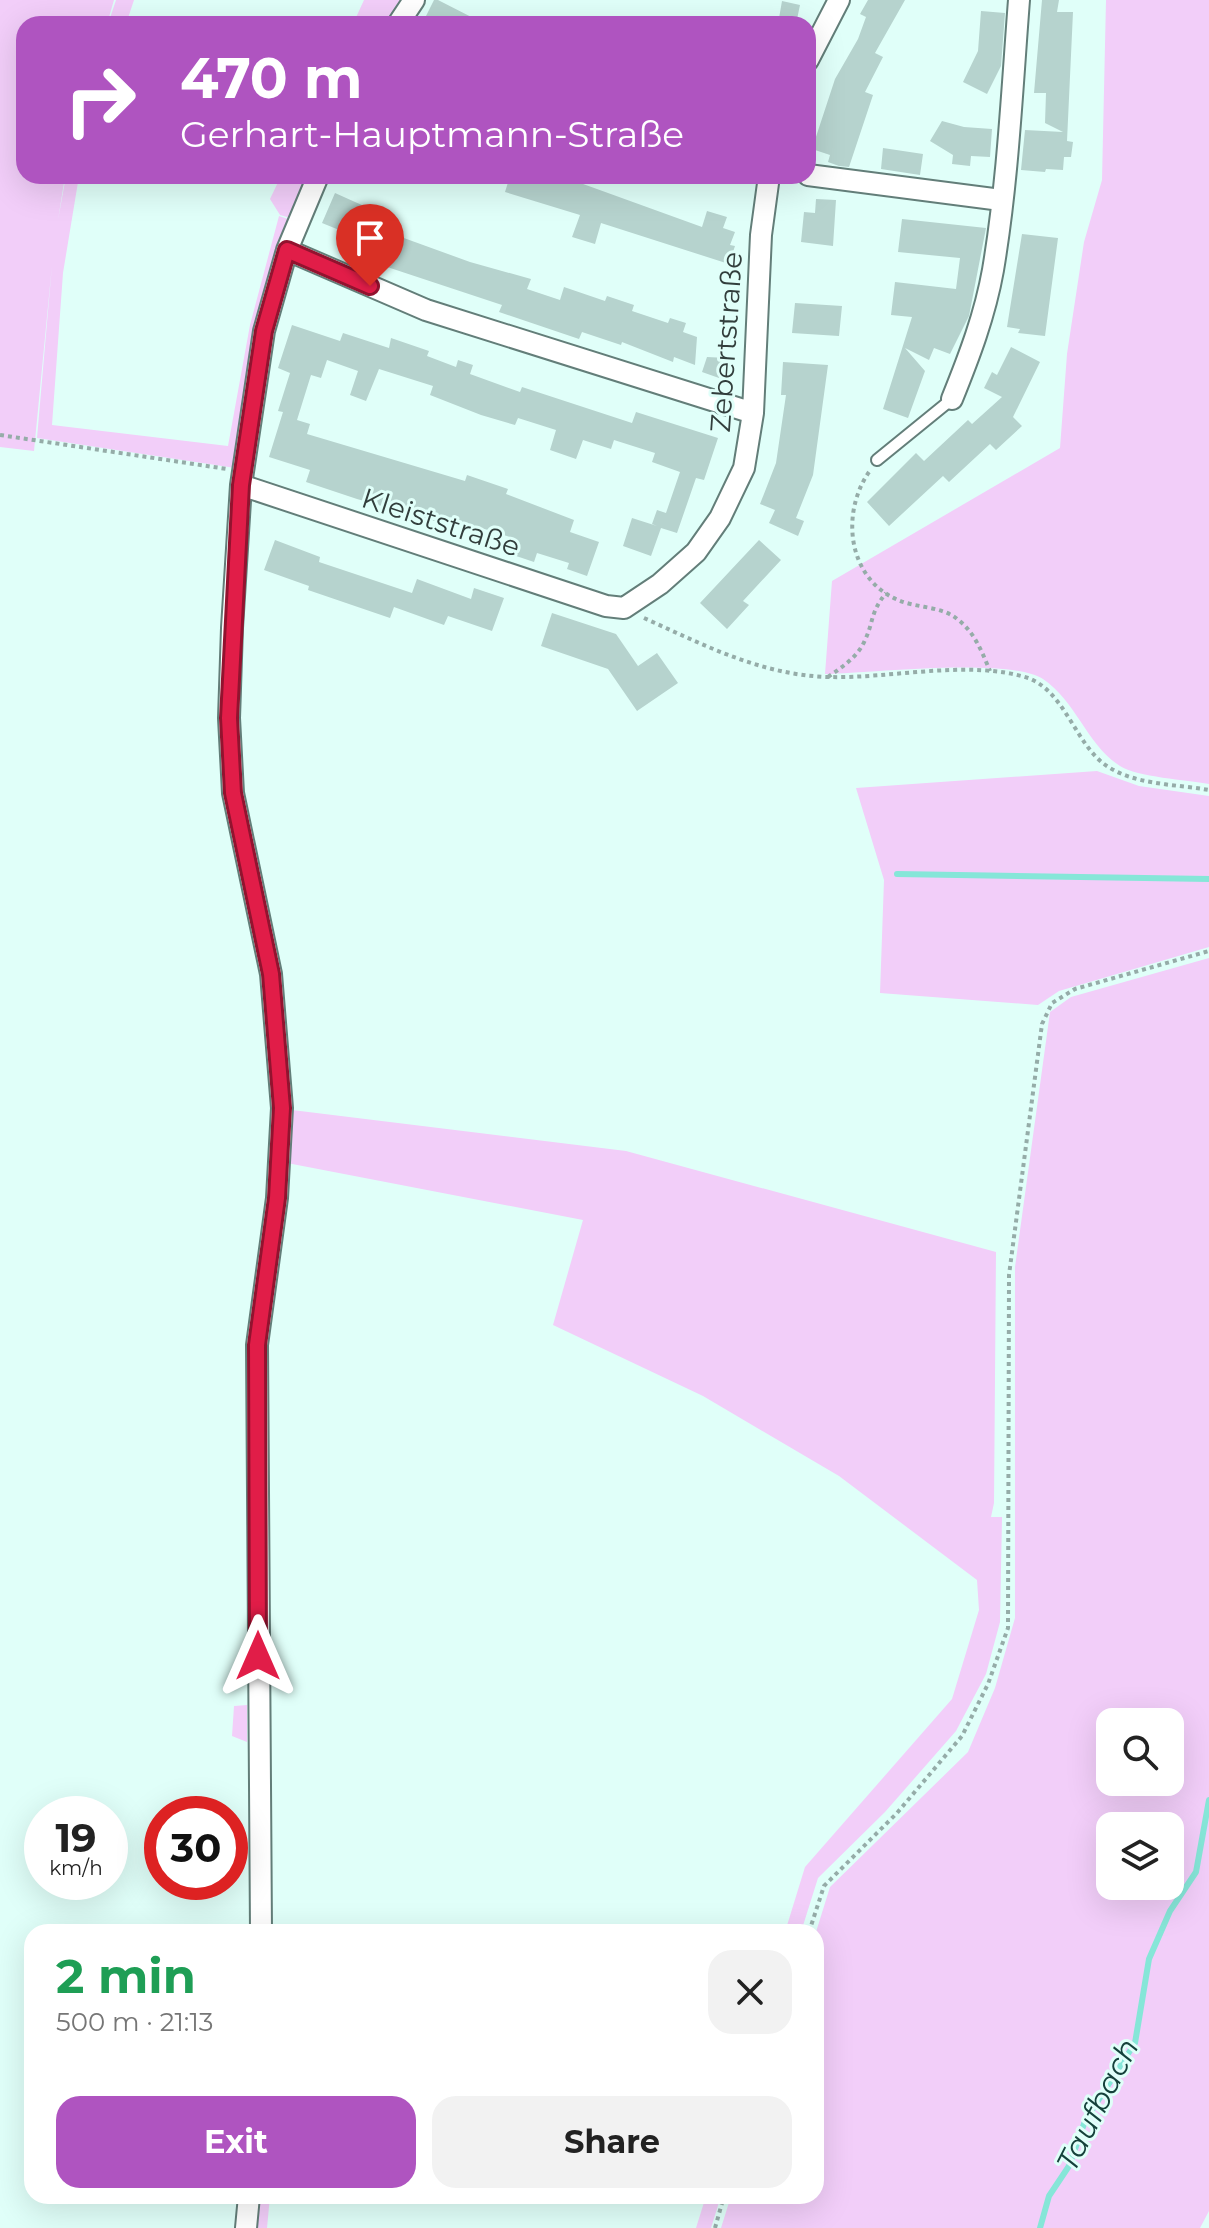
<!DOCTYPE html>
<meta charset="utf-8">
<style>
:root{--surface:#fff;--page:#f2f2f2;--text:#222;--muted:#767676;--accent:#af54c0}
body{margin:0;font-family:Montserrat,sans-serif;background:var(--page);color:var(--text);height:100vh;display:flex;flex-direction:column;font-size:30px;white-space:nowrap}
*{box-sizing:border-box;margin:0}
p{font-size:26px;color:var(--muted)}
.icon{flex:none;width:44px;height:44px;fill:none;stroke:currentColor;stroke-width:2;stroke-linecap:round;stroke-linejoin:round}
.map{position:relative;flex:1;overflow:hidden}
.details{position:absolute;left:24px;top:1924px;width:800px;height:280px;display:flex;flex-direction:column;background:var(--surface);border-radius:24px;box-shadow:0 8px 32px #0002}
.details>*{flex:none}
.hud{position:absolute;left:16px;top:16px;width:800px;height:168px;border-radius:24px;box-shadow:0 8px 32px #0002;background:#af54c0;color:#fff;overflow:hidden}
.buttons{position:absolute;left:1096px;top:1708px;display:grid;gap:16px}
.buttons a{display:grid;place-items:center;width:88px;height:88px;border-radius:16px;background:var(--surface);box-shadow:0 8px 32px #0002;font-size:40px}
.speed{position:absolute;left:24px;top:1796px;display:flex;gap:16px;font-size:40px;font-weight:700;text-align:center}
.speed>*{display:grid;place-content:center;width:104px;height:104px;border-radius:50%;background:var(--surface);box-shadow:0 8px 32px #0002;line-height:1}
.speed small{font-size:20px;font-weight:400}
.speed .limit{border:12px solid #d22;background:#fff;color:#111}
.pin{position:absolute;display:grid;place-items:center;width:68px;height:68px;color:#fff;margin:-82px -34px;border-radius:50% 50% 50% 0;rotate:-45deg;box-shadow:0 0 8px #0007}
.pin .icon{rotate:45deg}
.me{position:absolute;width:88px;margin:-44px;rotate:0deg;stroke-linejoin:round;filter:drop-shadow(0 0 6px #0008)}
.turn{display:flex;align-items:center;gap:28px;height:168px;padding:0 32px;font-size:36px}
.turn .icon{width:104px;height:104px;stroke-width:2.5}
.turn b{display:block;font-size:56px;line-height:68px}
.round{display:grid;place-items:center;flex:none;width:84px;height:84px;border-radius:24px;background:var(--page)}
.head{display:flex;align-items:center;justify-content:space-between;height:136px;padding:0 32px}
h1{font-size:48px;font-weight:700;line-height:60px;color:#1e9e55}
.button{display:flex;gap:16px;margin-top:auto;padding:16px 32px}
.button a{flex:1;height:92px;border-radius:24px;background:var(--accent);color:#fff;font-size:32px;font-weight:700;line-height:92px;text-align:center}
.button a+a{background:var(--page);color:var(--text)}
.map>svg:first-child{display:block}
.green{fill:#f2cef9;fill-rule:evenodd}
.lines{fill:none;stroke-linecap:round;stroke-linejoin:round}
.stream{stroke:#86e6d8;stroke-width:6}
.building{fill:#b6d3ce}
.service-casing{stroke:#637e79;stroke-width:14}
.minor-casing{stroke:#637e79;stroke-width:24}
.path{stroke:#95aca8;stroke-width:4;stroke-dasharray:4 4;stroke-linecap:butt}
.service{stroke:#fff;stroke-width:10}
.minor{stroke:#fff;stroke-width:20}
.route-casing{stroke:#92132f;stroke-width:20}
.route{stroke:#e11d48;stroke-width:14}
.labels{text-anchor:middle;stroke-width:6;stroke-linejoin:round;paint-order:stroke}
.street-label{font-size:28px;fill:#323e3c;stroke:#e0fff9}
.water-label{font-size:30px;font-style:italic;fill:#15413b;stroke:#e0fff9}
</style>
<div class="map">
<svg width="1209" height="2228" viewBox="0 0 1209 2228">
<rect width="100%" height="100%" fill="#e0fff9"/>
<path class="green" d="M0 0H114L107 24H24V176H65L58 220 66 176H79L63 273 52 425 228 446 250 325 279 216 294 221 242 469 37 438 52 265 34 451 0 447Z
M116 0H134L126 24H108Z
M364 0H410L394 24H353Z
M1106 0H1209V784C1187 780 1137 777 1120 766 1087 745 1076 701 1043 679 1008 657 871 673 825 674L832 581 1060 448 1067 354 1084 242 1102 180Z
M281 176H314L294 219 280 215 270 199Z
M1097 771 1139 786 1209 796V947L1059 991 1038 1005 880 993 884 880 856 788Z
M1209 958V2211L1200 2228H721L731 2196H816V1932L830 1887 968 1752 995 1688 1015 1618V1267L1050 1012 1071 997ZM1110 1722H1170V1782H1110ZM1110 1826H1170V1886H1110Z
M292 1110 626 1151 996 1252 994 1503 991 1517H1002L1000 1622 986 1674 956 1731 885 1812 818 1878 801 1932H785L805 1867 952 1699 979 1610 977 1580 839 1476 703 1396 553 1325 583 1220 287 1163Z
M247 1705V1742L232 1736 234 1706Z
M259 2196H270L267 2228H256Z
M706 2196H721L711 2228H696Z"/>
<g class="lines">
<path class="stream" d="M897 874 1209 879
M1040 2228 1049 2196 1069 2166 1085 2121 1135 2043 1149 1959 1170 1911 1196 1872 1209 1800"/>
</g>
<path class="building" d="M434 0H438L485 24H422Z
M868 0H905L875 53 883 57 865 92 873 95 849 167 839 166 828 162 830 155 812 149 835 79 858 39 866 17 860 14Z
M1042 0H1059L1057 12H1073L1067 141 1073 142 1071 157H1064L1063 170 1046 169 1045 172 1021 170 1025 130 1063 132 1045 123 1046 93H1034Z
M782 1 800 5 796 24H778Z
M981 11 1005 13 1001 66 987 94 963 82 978 51Z
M942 121 964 127 992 129 990 157 971 156 970 166 952 164 953 155 930 141Z
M883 148 923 154 920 175 881 169Z
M510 176H561L702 227 707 211 727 217 723 228 735 232 730 245 735 246 729 264 601 223 595 244 572 237 580 215 505 192Z
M335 193 364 206 357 221 470 262 531 279 527 289 560 300 564 287 605 301 607 296 634 305 632 311 668 323 670 318 686 323 683 332 697 337 695 365 674 357 673 362 622 342 621 345 582 332 579 339 499 312 502 305 363 259 367 248 352 241 354 236 322 223Z
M816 199 836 200 833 246 801 242 804 212 815 213Z
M902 219 986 228 969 316 950 354 934 348 929 360 905 348 925 371 908 418 883 409 912 317 891 315 895 282 956 289 960 258 898 252Z
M1022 234 1058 238 1045 336 1018 333 1020 329 1007 327Z
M795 303 842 306 839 336 792 333Z
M292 325 340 341 343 333 389 348 391 338 429 351 427 356 456 367 458 360 473 365 470 374 520 392 522 387 632 423 636 412 718 438 704 480 696 478 677 533 661 528 651 556 623 546 632 518 657 526 652 524 657 510 666 513 680 472 652 462 655 453 614 440 611 449 583 440 576 459 550 450 556 430 518 418 515 425 481 415 430 395 433 386 379 369 366 401 350 395 358 371 327 360 321 378 311 375 297 420 310 424 307 434 465 481 467 475 508 489 506 494 574 520 570 532 599 542 587 576 567 569 569 563 537 553 534 562 504 552 510 537 440 515 438 522 357 499 306 482 310 470 269 457 283 412 278 411 290 373 278 368Z
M1011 347 1040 362 1013 417 1022 426 996 450 990 444 949 482 943 476 889 526 867 502 916 453 924 461 968 420 972 424 1002 397 984 388 992 372 997 375Z
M707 357 727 358 719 378 702 372Z
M783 362 828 365 813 475 796 518 804 521 798 536 769 523 775 510 760 504 776 463 786 395H781Z
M275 540 320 557 319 562 412 593 417 579 471 599 474 588 504 598 492 631 448 616 444 625 394 607 390 618 308 590 309 586 264 570Z
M759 540 781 560 743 601 749 605 727 629 700 603Z
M552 613 616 634 638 666 657 653 678 683 637 711 608 669 541 646Z"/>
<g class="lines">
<g class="service-casing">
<path id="service" d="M877 460 952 399"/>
</g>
<g class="minor-casing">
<path id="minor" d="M398 24 414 0
M808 60 839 0
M808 175 1001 200
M287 250 426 310 753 413
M952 399C969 357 985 315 993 270 1008 181 1012 90 1019 0
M241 485 606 606 624 608 660 584 696 552 720 518 744 468 753 413 761 235 769 176
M261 1932 257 1345 277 1198 282 1108 271 974 233 793 229 718 232 628 241 485 264 331 287 250 318 176
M246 2228 249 2196"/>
</g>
<path class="path" d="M0 435 227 469
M869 472C840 514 848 579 898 600 916 608 942 606 957 619 974 631 982 652 990 671
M644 618C704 645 761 675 828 677 890 679 969 659 1028 678 1064 691 1075 742 1104 764 1132 785 1175 784 1209 790
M828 677C842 667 858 657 865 640 874 621 870 613 886 593
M809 1932 824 1886 897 1813 962 1736 988 1684 1008 1628 1009 1275 1042 1024 1052 1003 1075 989 1209 951
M715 2228 724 2196"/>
<use href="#service" class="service"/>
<use href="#minor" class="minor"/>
</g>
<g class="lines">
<g class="route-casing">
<path id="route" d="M258 1656 257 1345 277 1198 282 1108 271 974 233 793 229 718 241 485 264 331 287 250 370 286"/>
</g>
<use href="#route" class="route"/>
</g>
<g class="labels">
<g class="street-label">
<text transform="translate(726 342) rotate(-86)" y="10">Zebertstraße</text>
<text transform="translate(441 522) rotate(18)" y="10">Kleiststraße</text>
</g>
<g class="water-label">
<text transform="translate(1098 2105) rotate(-63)" y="10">Taufbach</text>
</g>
</g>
</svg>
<div class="buttons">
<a><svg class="icon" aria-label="search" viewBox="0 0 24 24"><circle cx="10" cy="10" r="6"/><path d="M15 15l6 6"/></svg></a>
<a><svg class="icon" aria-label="layers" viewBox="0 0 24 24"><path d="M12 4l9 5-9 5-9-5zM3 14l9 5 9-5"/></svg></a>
</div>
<div class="speed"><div>19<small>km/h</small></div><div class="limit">30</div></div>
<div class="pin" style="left:370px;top:286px;background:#d93025"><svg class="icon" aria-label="arrive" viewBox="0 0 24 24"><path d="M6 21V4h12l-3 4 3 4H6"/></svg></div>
<svg class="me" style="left:258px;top:1656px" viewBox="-20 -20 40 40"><path d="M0-17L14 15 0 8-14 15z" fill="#e11d48" stroke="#fff" stroke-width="4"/></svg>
<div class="hud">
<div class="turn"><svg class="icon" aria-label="right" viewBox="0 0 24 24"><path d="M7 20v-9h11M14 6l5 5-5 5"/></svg><div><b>470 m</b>Gerhart-Hauptmann-Straße</div></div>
</div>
<section class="details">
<div class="head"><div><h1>2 min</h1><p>500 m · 21:13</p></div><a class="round"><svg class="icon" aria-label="close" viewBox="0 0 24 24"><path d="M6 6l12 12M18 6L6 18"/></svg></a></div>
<div class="button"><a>Exit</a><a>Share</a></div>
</section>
</div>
